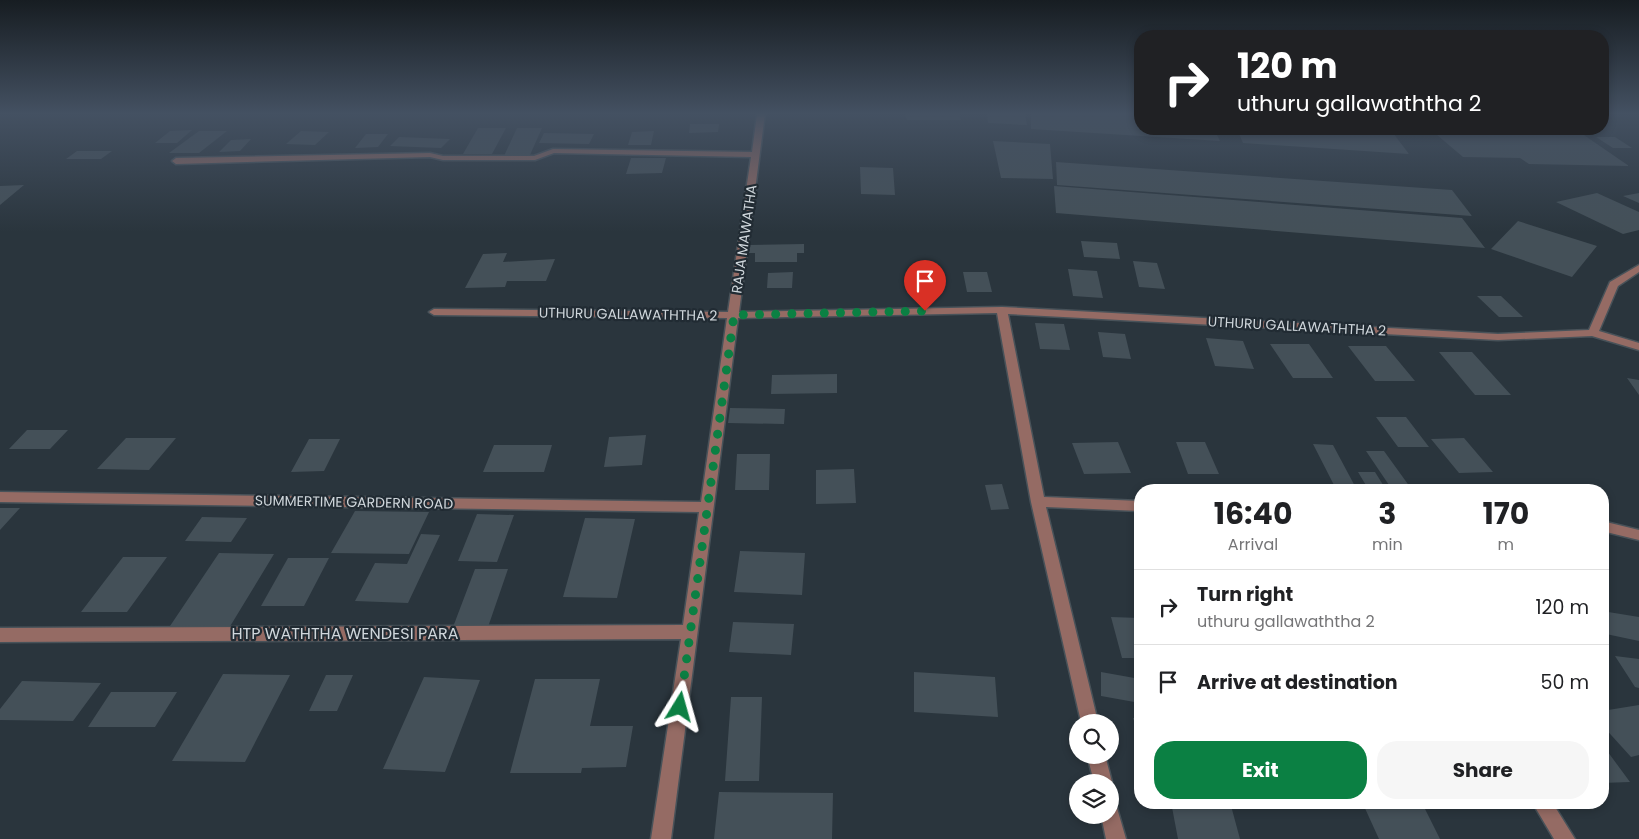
<!DOCTYPE html>
<style>
:root{--surface:#fff;--page:#f6f6f6;--text:#202124;--muted:#757577;--line:#e0e0e0;--accent:#0b8043}
body{margin:0;font-family:Poppins,sans-serif;background:var(--page);color:var(--text);height:100vh;display:flex;flex-direction:column;font-size:19px;white-space:nowrap}
*{box-sizing:border-box;margin:0}
p{font-size:16px;color:var(--muted)}
.icon{flex:none;width:28px;height:28px;fill:none;stroke:currentColor;stroke-width:2;stroke-linecap:round;stroke-linejoin:round}
.map{position:relative;flex:1;overflow:hidden}
.details{position:absolute;left:1134px;top:484px;width:475px;height:325px;display:flex;flex-direction:column;background:var(--surface);border-radius:20px;box-shadow:0 2px 8px #0003}
.details>*{flex:none}
.banner{position:absolute;left:1134px;top:30px;width:475px;height:105px;border-radius:20px;box-shadow:0 2px 8px #0003;background:#202124;color:#fff;overflow:hidden}
.tools{position:absolute;left:1069px;top:714px;display:grid;gap:10px}
.tools a{display:grid;place-items:center;width:50px;height:50px;border-radius:50%;background:var(--surface);box-shadow:0 2px 8px #0003;font-size:25px}
.pin{position:absolute;display:grid;place-items:center;width:42px;height:42px;color:#fff;margin:-51px -21px;border-radius:50% 50% 50% 0;rotate:-45deg;box-shadow:0 0 5px #0007}
.pin .icon{rotate:45deg}
.me{position:absolute;width:55px;margin:-28px;rotate:8deg;stroke-linejoin:round;filter:drop-shadow(0 0 4px #0008)}
.turn{display:flex;align-items:center;gap:18px;height:105px;padding:0 20px;font-size:22px}
.turn .icon{width:65px;height:65px;stroke-width:2.5}
.turn b{display:block;font-size:35px;line-height:42px}
.eta{display:flex;justify-content:space-evenly;align-items:center;height:85px;text-align:center}
.eta b{font-size:30px;font-weight:700;line-height:35px}
.action{display:flex;gap:10px;margin-top:auto;padding:10px 20px}
.action a{flex:1;height:58px;border-radius:20px;background:var(--accent);color:#fff;font-size:20px;font-weight:700;line-height:58px;text-align:center}
.action a+a{background:var(--page);color:var(--text)}
ul{padding:0;list-style:none}
li{display:flex;align-items:center;gap:15px;height:75px;padding:0 20px;border-top:1px solid var(--line)}
li div{flex:1}
li b{display:block;font-size:19px}
li em{font-style:normal}
.map>svg:first-child{display:block}
.building{fill:#445058}
.lines{fill:none;stroke-linecap:round;stroke-linejoin:round}
.minor-casing{stroke:#485259;stroke-width:3}
.minor{fill:#956b64;fill-rule:evenodd}
.route{stroke:#0b8043;stroke-width:9;stroke-dasharray:0 16.2}
.labels{text-anchor:middle;stroke-width:4.5;stroke-linejoin:round;paint-order:stroke}
.street-label{font-size:14px;fill:#cfd6db;stroke:#212b33}
.near-street-label{font-size:16px;fill:#cfd6db;stroke:#212b33}
</style>
<div class="map">
<svg width="1639" height="839" viewBox="0 0 1639 839">
<rect width="100%" height="100%" fill="#2a353d"/>
<path class="building" d="M905 114H959L961 120H907Z
M987 114H1025L1027 125 988 123Z
M1031 114H1140V129H1214L1220 141 1031 129Z
M690 124H719L718 132 689 133Z
M478 128H506L492 154H463Z
M517 128H542L530 155 504 156Z
M1237 129H1390L1409 154 1243 143Z
M1430 129 1578 131 1629 166 1529 164 1520 158 1463 157Z
M192 130 177 143H155L170 131Z
M199 131H227L199 153H169Z
M301 131 329 132 315 145 286 144Z
M654 131 651 145H628L632 132Z
M544 133 594 134 589 144 539 143Z
M366 134H388L378 147 355 148Z
M399 137 450 139 441 148 390 146Z
M1596 137H1615L1632 148H1613Z
M251 139 240 151 219 152 231 140Z
M993 141 1050 144 1053 179 1001 178Z
M77 151H112L101 159H66Z
M631 158H666L662 173 626 174Z
M1056 162 1452 190 1472 216 1057 185Z
M860 167 893 168 895 195 861 194Z
M24 185 0 205V186Z
M1054 186 1462 218 1485 248 1056 213Z
M1597 193 1639 212V230L1623 234 1556 202Z
M1639 193V203L1623 196Z
M1518 221 1597 246 1572 277 1491 249Z
M1081 241 1117 243 1120 259 1084 257Z
M804 244V253H797V262H755V253H748L749 245Z
M507 253 503 262 555 259 546 281H507L505 287 465 288 483 254Z
M1133 261 1157 263 1165 289 1139 287Z
M1068 269 1097 271 1103 298 1073 296Z
M793 272 792 288H767L768 273Z
M963 272H987L992 292H967Z
M1477 296H1501L1523 317H1499Z
M1035 323 1064 324 1070 350 1040 349Z
M1098 332 1125 334 1131 359 1103 357Z
M1206 338 1243 341 1254 369 1215 366Z
M1270 344H1309L1333 378H1293Z
M1348 346H1386L1415 381H1375Z
M1439 352H1472L1511 395H1475Z
M837 374V393L771 394 772 375Z
M1627 378 1639 380V395Z
M730 408 785 409 784 424 728 423Z
M1376 417H1406L1429 447H1398Z
M27 430H68L50 449H9Z
M646 435 642 465 604 467 609 437Z
M126 438H176L149 470 97 469Z
M1464 438 1493 472 1459 473 1431 439Z
M309 439H340L324 471 291 472Z
M1118 442 1131 473 1084 474 1072 443Z
M1176 442H1205L1219 474H1188Z
M1313 444 1333 445 1357 490 1336 489Z
M494 445H552L544 472H483Z
M1366 451H1384L1410 487 1391 488Z
M737 454H770L769 490H735Z
M854 469 856 503 816 504V470Z
M1358 472H1375L1385 488 1367 487Z
M1002 484 1009 509 991 510 985 485Z
M0 508H20L0 530Z
M355 511 429 512 409 554 331 553Z
M477 514 514 515 497 562 458 561Z
M202 517 247 518 231 542 185 541Z
M585 518 635 519 617 598 563 597Z
M421 534 440 535 408 603 355 601 375 563 407 564Z
M740 551 805 553 802 595 734 592Z
M219 553 274 554 226 633 166 632Z
M123 557H167L127 612H81Z
M288 558H329L304 606H261Z
M475 569H508L488 627H453Z
M1602 611 1639 617V641L1606 634 1602 628Z
M1111 617 1140 618V658H1122Z
M733 622 794 624 791 655 729 652Z
M1615 656 1639 659V688L1635 687Z
M914 672 995 677 998 717 914 712Z
M1101 672 1140 679V703L1101 696Z
M223 674 290 675 245 762 172 761Z
M326 675H353L337 711H309Z
M424 677 480 680 445 772 383 769Z
M535 679H600L590 726H633L626 767 582 768 581 773H510Z
M22 681 101 683 73 721 0 720V709Z
M111 692H177L155 727H88Z
M731 697H762L759 781H725Z
M1639 705V755L1631 757 1602 725V711Z
M1133 718H1140V739Z
M1602 744 1630 782 1602 783Z
M719 792 833 793 832 839H714Z
M1171 802H1230L1240 839H1178Z
M1363 804 1423 805 1440 839H1379Z"/>
<g class="lines">
<g class="minor-casing">
<path id="minor" d="M757 114H765L739 312 1002 307 1498 334 1589 330 1610 282 1639 265V272L1618 286 1599 331 1639 343V350L1592 336 1498 340 1008 314 1044 497 1140 501V511L1046 507 1098 722H1081L1031 502 997 313 738 318 671 839H651L681 639 0 642V628L683 625 699 512 0 502V492L701 502 727 318 434 315 429 312 434 309 728 312 751 157 554 153 535 160H443L430 157 176 164 172 161 176 158 430 153 443 156H534L553 149 752 152Z
M1602 521 1639 530V540L1602 531Z
M1087 755H1105L1112 782 1110 787V782H1094Z
M1532 802H1552L1575 839H1554Z
M1110 806 1117 808 1126 839H1106L1101 815H1110Z"/>
</g>
<use href="#minor" class="minor"/>
</g>
<linearGradient id="sky" x2="0" y2="1"><stop stop-color="#171d22"/><stop offset="0.49" stop-color="#445162"/><stop offset="1" stop-color="#445162" stop-opacity="0"/></linearGradient>
<rect width="1639" height="232" fill="url(#sky)"/>
<g class="lines">
<path class="route" d="M680 707 734 315 925 311"/>
</g>
<g class="labels">
<g class="street-label">
<text transform="translate(744 239) rotate(-82)" y="5">RAJA MAWATHA</text>
<text transform="translate(628 314) rotate(1)" y="5">UTHURU GALLAWATHTHA 2</text>
<text transform="translate(1297 326) rotate(3)" y="5">UTHURU GALLAWATHTHA 2</text>
<text transform="translate(354 502) rotate(1)" y="5">SUMMERTIME GARDERN ROAD</text>
</g>
<g class="near-street-label">
<text x="345" y="639">HTP WATHTHA WENDESI PARA</text>
</g>
</g>
</svg>
<div class="tools">
<a><svg class="icon" aria-label="search" viewBox="0 0 24 24"><circle cx="10" cy="10" r="6"/><path d="M15 15l6 6"/></svg></a>
<a><svg class="icon" aria-label="layers" viewBox="0 0 24 24"><path d="M12 4l9 5-9 5-9-5zM3 14l9 5 9-5"/></svg></a>
</div>
<div class="pin" style="left:925px;top:311px;background:#d93025"><svg class="icon" aria-label="arrive" viewBox="0 0 24 24"><path d="M6 21V4h12l-3 4 3 4H6"/></svg></div>
<svg class="me" style="left:680px;top:707px" viewBox="-20 -20 40 40"><path d="M0-17L14 15 0 8-14 15z" fill="#0b8043" stroke="#fff" stroke-width="4"/></svg>
<div class="banner">
<div class="turn"><svg class="icon" aria-label="right" viewBox="0 0 24 24"><path d="M7 20v-9h11M14 6l5 5-5 5"/></svg><div><b>120 m</b>uthuru gallawaththa 2</div></div>
</div>
<section class="details">
<div class="eta">
<div><b>16:40</b><p>Arrival</p></div>
<div><b>3</b><p>min</p></div>
<div><b>170</b><p>m</p></div>
</div>
<ul>
<li><svg class="icon" aria-label="right" viewBox="0 0 24 24"><path d="M7 20v-9h11M14 6l5 5-5 5"/></svg><div><b>Turn right</b><p>uthuru gallawaththa 2</p></div><em>120 m</em></li>
<li><svg class="icon" aria-label="arrive" viewBox="0 0 24 24"><path d="M6 21V4h12l-3 4 3 4H6"/></svg><div><b>Arrive at destination</b></div><em>50 m</em></li>
</ul>
<div class="action"><a>Exit</a><a>Share</a></div>
</section>
</div>
